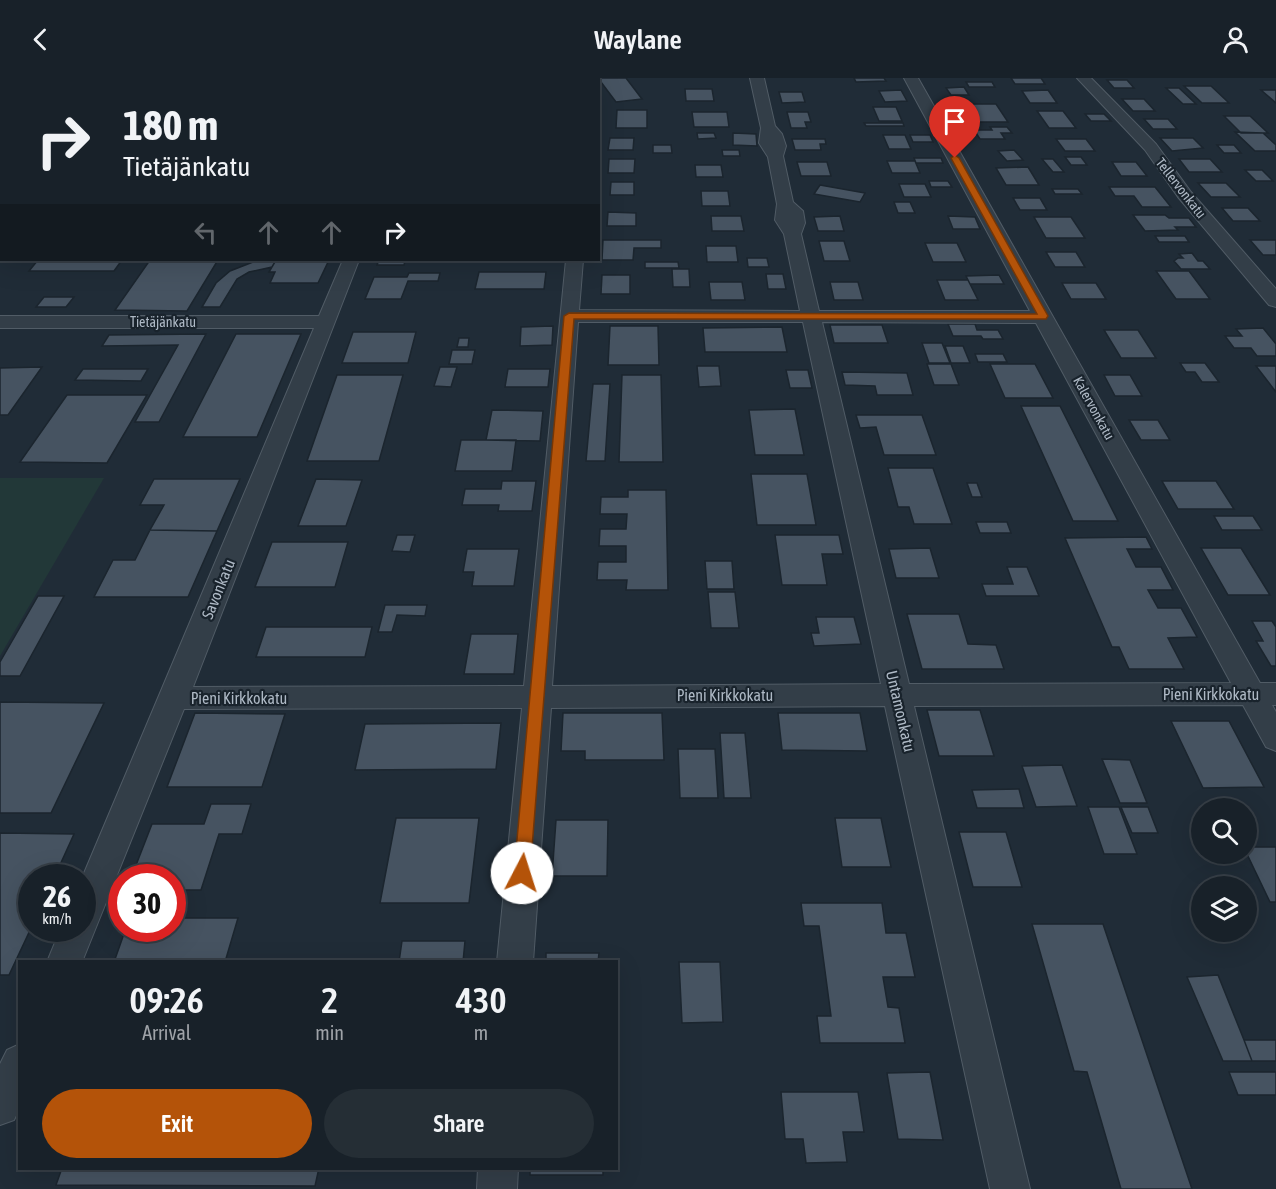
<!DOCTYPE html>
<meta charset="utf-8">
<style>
:root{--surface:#182129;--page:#252e35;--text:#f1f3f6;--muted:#9fa3a8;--line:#363e46;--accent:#b45309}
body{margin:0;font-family:"Asap Condensed",sans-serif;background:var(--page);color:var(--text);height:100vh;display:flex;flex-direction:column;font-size:22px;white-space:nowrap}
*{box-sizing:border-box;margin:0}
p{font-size:20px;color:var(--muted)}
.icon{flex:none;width:33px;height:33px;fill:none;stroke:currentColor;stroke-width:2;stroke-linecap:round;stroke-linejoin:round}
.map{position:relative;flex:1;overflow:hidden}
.details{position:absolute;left:18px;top:882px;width:600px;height:210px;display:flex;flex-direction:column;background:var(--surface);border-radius:0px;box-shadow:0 6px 24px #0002,0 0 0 2px var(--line)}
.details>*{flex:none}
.top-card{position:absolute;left:0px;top:0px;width:600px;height:183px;box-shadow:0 6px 24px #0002,0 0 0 2px var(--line);background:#182129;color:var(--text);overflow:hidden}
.controls{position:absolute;left:1191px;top:720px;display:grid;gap:12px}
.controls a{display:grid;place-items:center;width:66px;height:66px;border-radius:50%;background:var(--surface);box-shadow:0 6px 24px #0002,0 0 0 2px var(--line);font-size:30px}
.speed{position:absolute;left:18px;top:786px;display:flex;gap:12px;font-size:30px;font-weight:700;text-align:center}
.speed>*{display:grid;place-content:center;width:78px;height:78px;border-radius:50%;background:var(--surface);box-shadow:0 6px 24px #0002,0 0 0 2px var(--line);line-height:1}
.speed small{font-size:15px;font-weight:400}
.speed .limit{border:9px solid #d22;background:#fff;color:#111}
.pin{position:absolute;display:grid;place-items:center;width:51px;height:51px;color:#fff;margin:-62px -26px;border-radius:50% 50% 50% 0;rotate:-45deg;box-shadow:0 0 6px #0007}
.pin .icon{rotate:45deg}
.me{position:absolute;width:66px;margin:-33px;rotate:5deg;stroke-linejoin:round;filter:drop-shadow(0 0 4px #0008)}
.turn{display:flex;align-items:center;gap:21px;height:126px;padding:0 24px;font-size:27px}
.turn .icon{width:78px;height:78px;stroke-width:2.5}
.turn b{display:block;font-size:42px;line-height:51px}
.lanes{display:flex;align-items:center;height:57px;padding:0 24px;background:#0003;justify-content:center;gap:30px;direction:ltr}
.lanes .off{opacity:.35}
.eta{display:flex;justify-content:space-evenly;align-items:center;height:102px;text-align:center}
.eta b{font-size:36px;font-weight:600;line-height:42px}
.button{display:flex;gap:12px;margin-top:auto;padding:12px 24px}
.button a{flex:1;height:69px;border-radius:36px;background:var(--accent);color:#fff;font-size:24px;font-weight:600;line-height:69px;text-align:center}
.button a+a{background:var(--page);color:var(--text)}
header{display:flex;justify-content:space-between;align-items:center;height:78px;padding:0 24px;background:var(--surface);font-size:27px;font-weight:600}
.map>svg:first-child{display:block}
.green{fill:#223838}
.building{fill:#465361;stroke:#1b252e;stroke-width:1.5}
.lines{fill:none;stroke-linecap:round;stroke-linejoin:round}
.street-casing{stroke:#515c66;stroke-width:2}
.secondary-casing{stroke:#515c66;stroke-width:2}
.street{fill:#333e48;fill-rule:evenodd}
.secondary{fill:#414d5b;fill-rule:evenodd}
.route{fill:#b45309;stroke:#753606;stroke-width:1.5}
.labels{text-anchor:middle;stroke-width:4.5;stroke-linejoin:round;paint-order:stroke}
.far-street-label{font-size:14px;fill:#aeb9c5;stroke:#19232c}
.street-label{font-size:16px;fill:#aeb9c5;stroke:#19232c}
</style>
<header><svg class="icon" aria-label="back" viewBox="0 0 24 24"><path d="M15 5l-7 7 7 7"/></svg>Waylane<svg class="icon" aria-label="person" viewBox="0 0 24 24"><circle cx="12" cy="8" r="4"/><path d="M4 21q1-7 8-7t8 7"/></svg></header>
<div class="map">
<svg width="1276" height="1111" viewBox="0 0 1276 1111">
<rect width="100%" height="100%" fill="#202c37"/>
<path class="green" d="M0 400H104L0 578Z"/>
<path class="building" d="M598 0H626L642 21 616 24Z
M854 0H884L886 3 856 4Z
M1011 0H1041L1045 6H1015Z
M1107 2H1127L1134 10H1114Z
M966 4H992L995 9H969Z
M1184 8H1211L1229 25H1202Z
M964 9 969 17H951L946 10Z
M1166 10H1179L1196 26H1183Z
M685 11H712L714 23H686Z
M901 12 907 23 885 24 879 13Z
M1048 12 1057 25H1030L1022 13Z
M1261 12H1276V25Z
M779 14H802L805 24 782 25Z
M1122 21H1144L1155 33H1133Z
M964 26H996L1008 44H974Z
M873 29H896L902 43H879Z
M617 32H647V50H616Z
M1037 33H1063L1076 50H1049Z
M692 34H727L729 49H694Z
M787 34H808L811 44H805L807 50H791Z
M1085 36H1104L1111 43H1091Z
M1224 38H1250L1268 55H1241Z
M1144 41H1168L1177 51H1153Z
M864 45H903L904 48H866Z
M990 49H1007L1012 55H1001L1005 61H980L974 52H992Z
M1235 54 1263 55 1276 67V73H1255Z
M697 55H714L716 60 698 61Z
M733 55 756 56 757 68 733 67Z
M883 57H905L911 71H889Z
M910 57H930L933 64H913Z
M610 60H634L633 72H608Z
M1160 60H1193L1203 70 1172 73Z
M792 61H825L826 66H820L821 72H795Z
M1056 61H1086L1095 73H1065Z
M653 67H671L672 75H653Z
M1217 67H1234L1241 75H1224Z
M722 72H739L740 78H723Z
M1014 72 1023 82 1007 83 998 73Z
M1065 79H1081L1087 87H1071Z
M914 80H941L943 85H916Z
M609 81H635L634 95H608Z
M1042 81H1053L1064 94H1053Z
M1179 81H1210L1222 94H1189Z
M887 83H915L920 95H892Z
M797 84H827L831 98H801Z
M1112 84H1136L1147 98H1121Z
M695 87H721L723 99H696Z
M1028 89 1039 107H1006L996 90Z
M1245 92H1262L1273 103H1256Z
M929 103H948L952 109H931Z
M611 104H634V117H610Z
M1198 105H1226L1240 119H1211Z
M899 106H925L931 119H904Z
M820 107 865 115 860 124 814 116Z
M1109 109H1155L1171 129H1142L1134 118H1115Z
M1052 111H1078L1082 116H1055Z
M701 113H728L730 128H702Z
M1013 120H1040L1047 132H1020Z
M894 124H910L915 135H898Z
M1222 130H1248L1260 143H1233Z
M608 134 636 135V148H607Z
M1133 137H1165L1169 140H1189L1196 149H1175L1178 152 1145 153Z
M711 138H741L744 153H712Z
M840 138 844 153H818L814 139Z
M948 138 975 139 980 151H953Z
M1034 139H1071L1085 160H1046Z
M1155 158H1185L1189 164H1159Z
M603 162H661V170H634L633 182H602Z
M1250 162H1276V177H1263Z
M819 163H844L850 183H824Z
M925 165H957L966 184H933Z
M706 168H736L738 184H707Z
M1046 174H1076L1085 189H1055Z
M1192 175 1198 183H1203L1210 191H1181L1174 183 1178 180H1183L1179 176Z
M747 180H767L769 189H748Z
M38 182H122L114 193H29Z
M150 182H218L187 233 115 232Z
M276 182H329L318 205H270L275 194H269Z
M276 182 272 189 249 194 237 201 220 229H202L216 205 230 193 253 184Z
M379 182H432L405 183 404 187H377Z
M645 184H678L679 190H645Z
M672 191H689L690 209H673Z
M1156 193H1189L1210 221H1176Z
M479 194H546L544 211H475Z
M409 195H440L438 203H408L401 221H365L374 199H407Z
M766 196H783L786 211H768Z
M602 197H630V216H601Z
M999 197 1004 206H970L966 198Z
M937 202H968L978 222H945Z
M709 204H742L745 222H711Z
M830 204H858L863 222H834Z
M1062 205H1096L1106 221H1071Z
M44 219H74L66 229H36Z
M948 246H975L977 252H998L1003 261H983L981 258H953Z
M830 247H882L888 265H834Z
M553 248 552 267 520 268 521 249Z
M610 248H658L659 287H608Z
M782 249 787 274H705L703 250Z
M1263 250 1276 266V278H1257L1251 270H1234L1225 258H1242L1236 251Z
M1104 252H1138L1156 280H1121Z
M353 254H416L408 285H342Z
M206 256 159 344H135L178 267 102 268 109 257Z
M236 256H301L257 359H183Z
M459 260H469L468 269H457Z
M922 265H942L950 285H929Z
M945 268H963L970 285H951Z
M452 272H475L472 286H449Z
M975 276H1003L1007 284H978Z
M1180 285H1205L1219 304H1202L1195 294H1186Z
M927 286H951L959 307H934Z
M990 286H1035L1053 320H1005Z
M697 288H719L721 308 699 309Z
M1256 288H1276V314Z
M42 289 8 337H0V290Z
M440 289H457L451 309 434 308Z
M83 291H148L141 303 75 302Z
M508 291H550L548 309H505Z
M786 292H808L812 310H790Z
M842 294 907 295 913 317H877L875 308 845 307Z
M337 297H403L379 383H307Z
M622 297H661L663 384H619Z
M1104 297H1130L1142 318H1115Z
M593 306H610L605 383H586Z
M67 317H147L107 385 20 384Z
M1021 328H1060L1118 443H1073Z
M795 331 804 377H755L749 332Z
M492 332 543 333 540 363 486 362Z
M856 337H922L936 377H884L876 349 860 350Z
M1129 342H1158L1170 362H1141Z
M461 362H516L512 393H455Z
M888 390H933L952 446H914L909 429H898Z
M751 396H807L816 447H757Z
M154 401H240L217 453 150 452 164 427H140Z
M316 401 362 402 346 448H298Z
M502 403H536L532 433H498L499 427H462L465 411H501Z
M1162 403H1216L1234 431H1178Z
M967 405H977L982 419H972Z
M628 412H666L668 512H626L627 502H597L598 484H626V468H599L600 451H626L627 436H600L601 419H628Z
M1214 438H1253L1262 452H1222Z
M976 444H1007L1011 455H980Z
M150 452 217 453 188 519H94L113 482H135Z
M397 457H415L410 474 392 473Z
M775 457H839L843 476H822L827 507H782Z
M1146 459 1152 471H1127L1136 489H1161L1173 512H1148L1158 530H1181L1197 559 1168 560 1184 591H1129L1119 569H1112L1065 460Z
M272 464H348L335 509H255Z
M930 470 939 500H896L889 471Z
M1201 470H1241L1270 517H1228Z
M467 471H519L514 508H472L474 494H463Z
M705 483H732L734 511H707Z
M1007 489H1027L1039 518H986L982 506H1013Z
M708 514H735L739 550H711Z
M38 518H64L20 598H0V584Z
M385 527H427L425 538 397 537 392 554H378Z
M907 536H959L968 566 996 567 1004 591H922Z
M816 539H854L861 566 814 568 811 555H819Z
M1252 543H1272L1276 549V588H1271L1256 563H1263Z
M266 549H372L365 579H256Z
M471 556H518L514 596H464Z
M0 624 104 625 51 735H0Z
M927 632H980L994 678H939Z
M195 635 285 636 262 709H167Z
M563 635H662L664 682H585V673H561Z
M778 635H860L867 673 782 672Z
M1171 643H1229L1264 709 1203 710Z
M501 645 496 691 355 692 365 646Z
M720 655H745L751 720H724Z
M678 671H715L718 720H680Z
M1102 681 1130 682 1147 725H1120Z
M1062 687 1077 728 1036 729 1022 688Z
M1019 711 1024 730H977L972 712Z
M211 726H251L242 756H219L201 812H172V800H131L152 746H204Z
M1088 729H1119L1137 776H1104Z
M1121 729H1148L1158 755H1132Z
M396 740H479L469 825H380Z
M835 740H881L891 789H842Z
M556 742H608L607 798H552Z
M959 754H1006L1022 809H973Z
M0 755 74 756 54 800H32V848L9 897H0Z
M1246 769H1276V824H1270L1246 774Z
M801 825H882L886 855H906L915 899H883L888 929 899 930 905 965H820L817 938H831L819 848H804Z
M172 840H238L225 884H114L126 850H172Z
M1032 846H1103L1192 1111H1121L1087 994 1074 993Z
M402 863H465L463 884H399Z
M546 875H599L598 884H546Z
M679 884H720L723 944 682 945Z
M1218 897 1244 962 1252 983H1223L1187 899Z
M1244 962H1276V983H1252Z
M930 994 943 1062 898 1061 887 995Z
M1229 994H1276V1017H1238Z
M781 1014H858L864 1054H843L847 1084 806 1085 803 1061H785Z
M62 1090H319L315 1108 56 1107Z
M530 1090H603V1097H530Z"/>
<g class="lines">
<g class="street-casing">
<path id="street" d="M10 0H24L10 2Z
M567 0H581L567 2Z
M750 0H764L775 48 782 56 786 68 783 78 793 124 803 133 805 145 801 156 819 233H1030L904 0H918L1260 605H1276V627H1272L1276 634V673L1266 669 1243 627 914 628 1030 1111H990L885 628 551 630 533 884H497L522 630 184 631 82 884H47L61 850H82V800L314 250H0V238H319L343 182H359L193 609 524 608 566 182H583L579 232 800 233 784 156 775 142 777 126 768 79 759 65 761 50ZM578 244H803L881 606 552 608ZM822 244 1036 245 1231 605 909 606Z
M1077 0H1091L1156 66 1191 114 1276 211V229L1269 227 1178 119 1145 72Z
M0 85H2L0 97Z
M20 966V1029L14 1042 0 1047V986L7 972Z
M478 1090H518L517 1111H477Z"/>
</g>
<g class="secondary-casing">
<path id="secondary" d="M349 0H374L348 2Z
M415 0H440L414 2Z
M0 49H2V59H0Z"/>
</g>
<use href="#street" class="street"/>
<use href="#secondary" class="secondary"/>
</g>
<path class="route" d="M955 77 959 80 1048 238 1046 241H574L530 795 528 800 522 802 516 800 514 795 564 238 569 235 1037 236 951 80Z"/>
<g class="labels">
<g class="far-street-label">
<text transform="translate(1181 110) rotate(52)" y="5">Tellervonkatu</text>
<text x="163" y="249">Tietäjänkatu</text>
<text transform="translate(1094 330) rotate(61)" y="5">Kalervonkatu</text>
</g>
<g class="street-label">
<text transform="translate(218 511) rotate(-68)" y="6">Savonkatu</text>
<text x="1211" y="622">Pieni Kirkkokatu</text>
<text x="725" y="623">Pieni Kirkkokatu</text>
<text x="239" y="626">Pieni Kirkkokatu</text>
<text transform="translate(901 633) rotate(77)" y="6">Untamonkatu</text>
</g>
</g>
</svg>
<div class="controls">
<a><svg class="icon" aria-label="search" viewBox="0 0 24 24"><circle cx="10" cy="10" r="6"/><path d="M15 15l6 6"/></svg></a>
<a><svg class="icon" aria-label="layers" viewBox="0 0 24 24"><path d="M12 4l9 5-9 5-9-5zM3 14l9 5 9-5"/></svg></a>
</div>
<div class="speed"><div>26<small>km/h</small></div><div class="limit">30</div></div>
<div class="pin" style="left:955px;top:80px;background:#d93025"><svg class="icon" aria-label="arrive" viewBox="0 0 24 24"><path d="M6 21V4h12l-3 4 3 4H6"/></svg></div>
<svg class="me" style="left:522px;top:795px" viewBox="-20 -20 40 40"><circle r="19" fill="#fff"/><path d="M0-13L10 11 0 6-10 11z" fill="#b45309"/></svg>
<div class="top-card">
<div class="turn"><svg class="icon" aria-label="right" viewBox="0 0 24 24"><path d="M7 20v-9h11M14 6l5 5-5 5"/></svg><div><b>180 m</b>Tietäjänkatu</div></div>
<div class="lanes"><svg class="icon off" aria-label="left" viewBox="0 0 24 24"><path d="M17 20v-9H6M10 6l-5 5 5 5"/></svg><svg class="icon off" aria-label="ahead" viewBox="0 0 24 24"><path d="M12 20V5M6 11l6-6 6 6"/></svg><svg class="icon off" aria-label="ahead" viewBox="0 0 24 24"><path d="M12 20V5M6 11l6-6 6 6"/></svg><svg class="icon" aria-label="right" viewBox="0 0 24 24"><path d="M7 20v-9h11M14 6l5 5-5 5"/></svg></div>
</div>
<section class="details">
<div class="eta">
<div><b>09:26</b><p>Arrival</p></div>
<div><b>2</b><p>min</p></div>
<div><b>430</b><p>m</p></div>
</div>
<div class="button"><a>Exit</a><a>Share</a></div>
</section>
</div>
